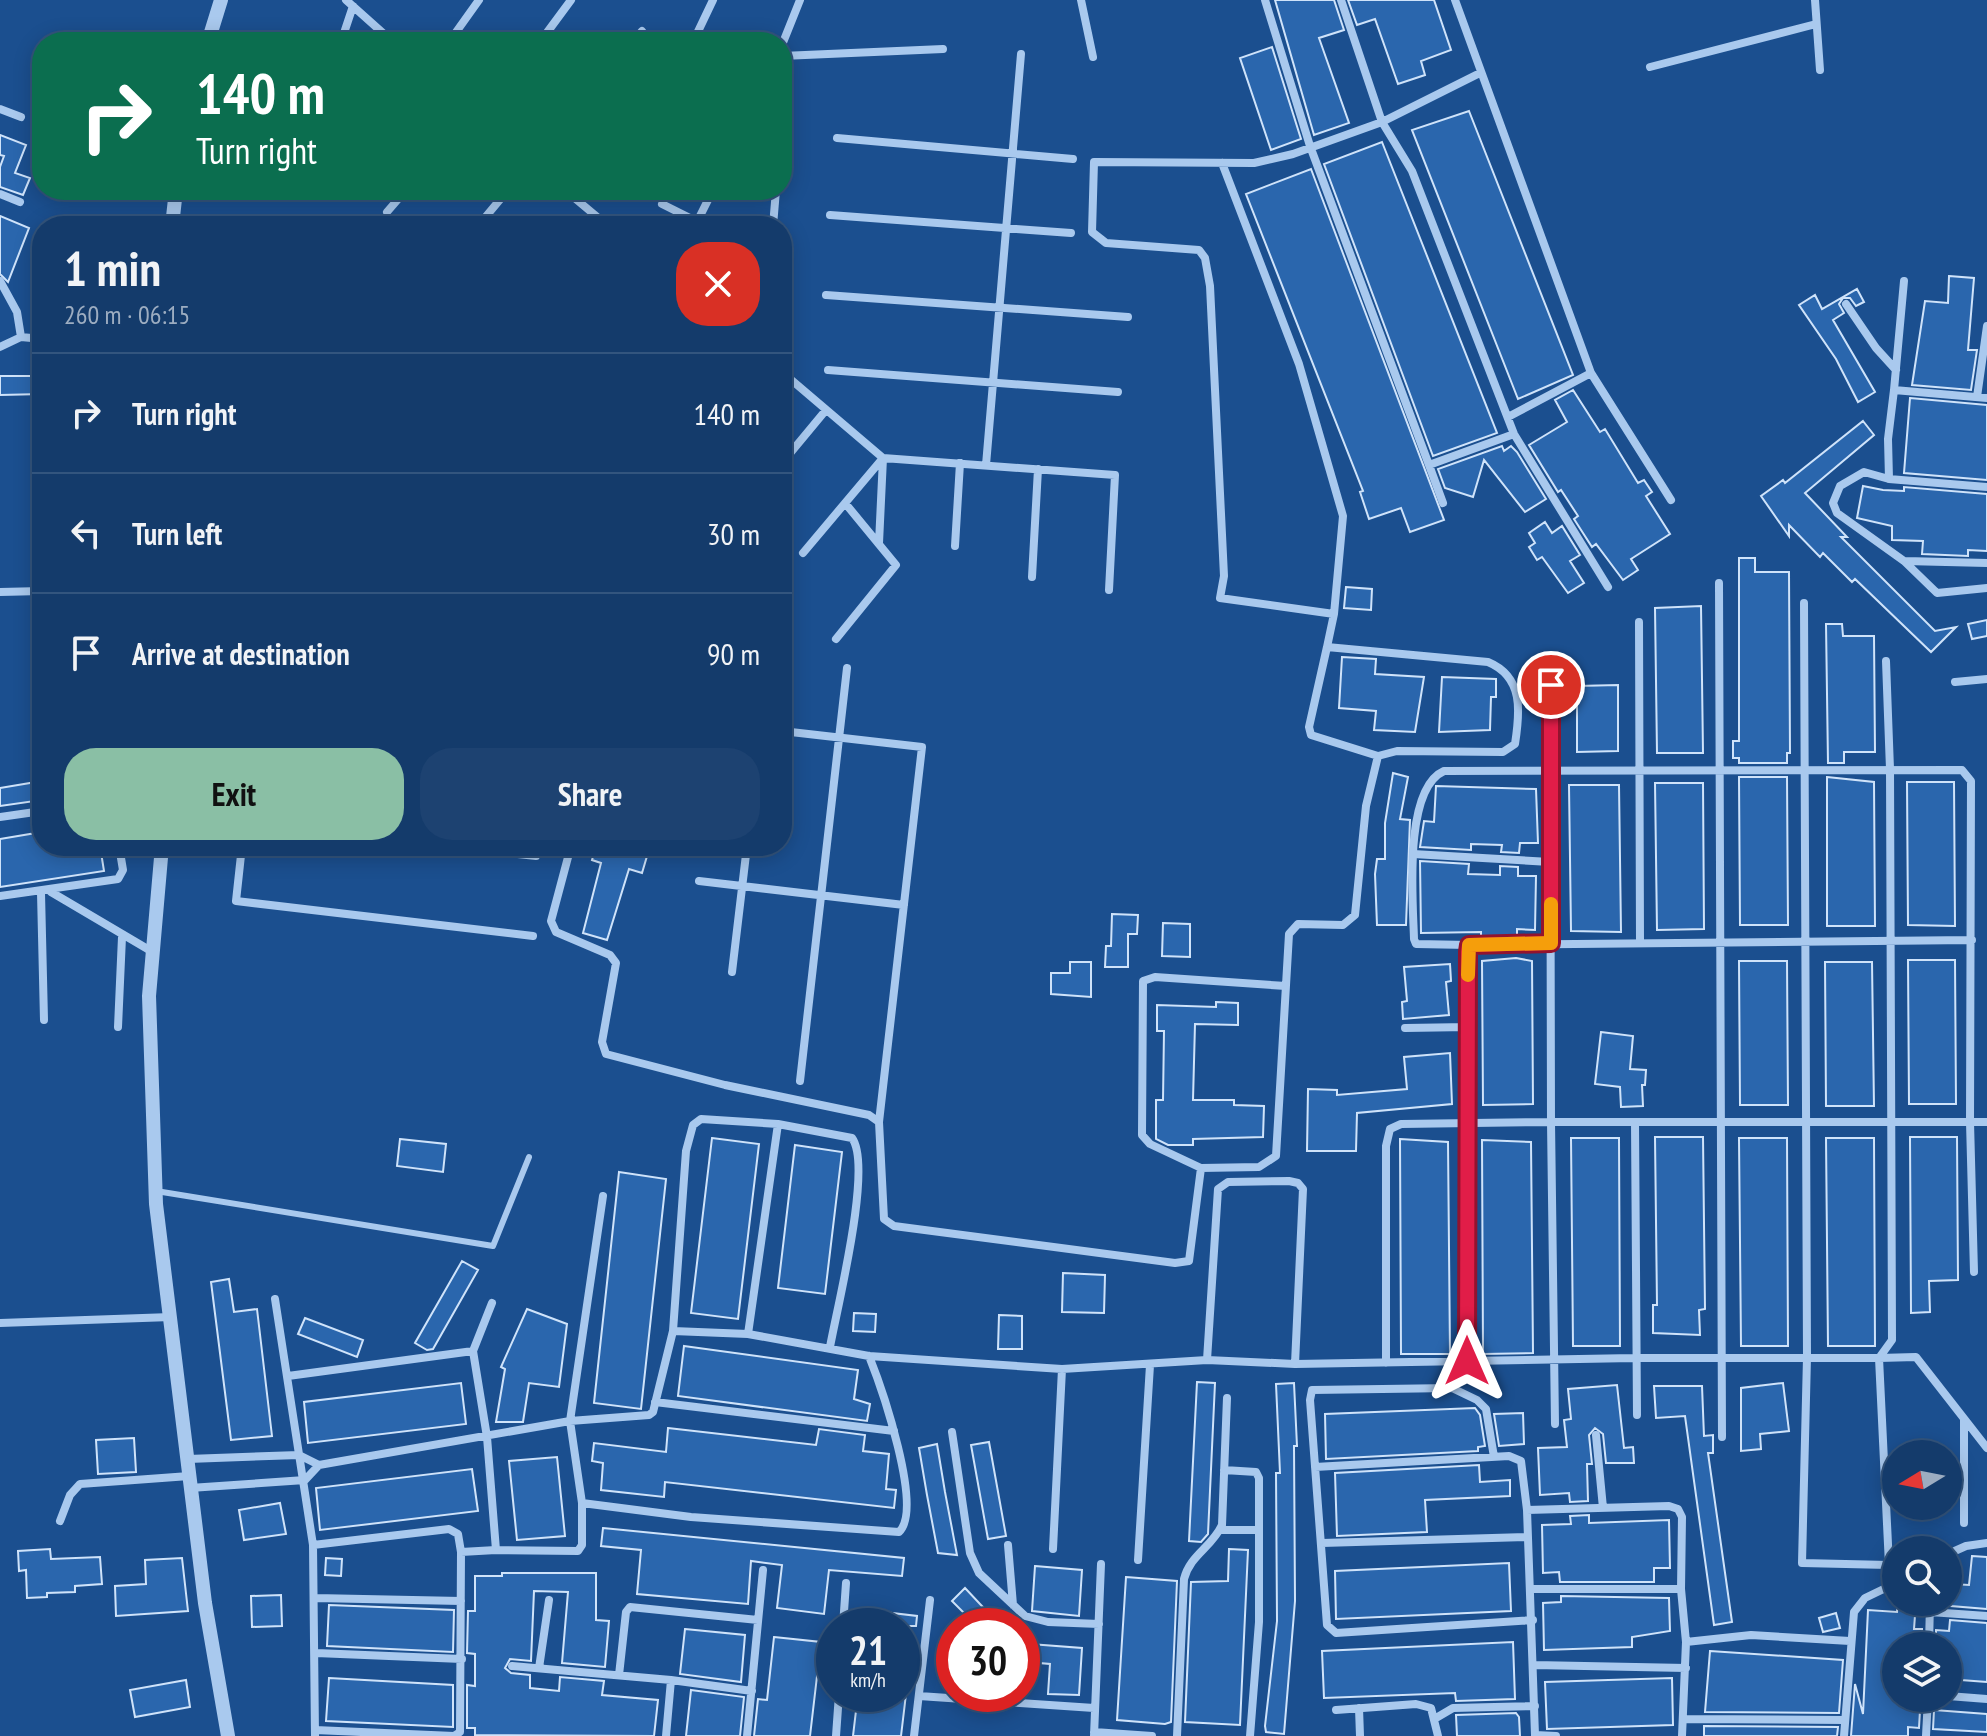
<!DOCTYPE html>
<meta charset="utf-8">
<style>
:root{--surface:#143b6b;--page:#1d4271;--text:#f1f3f6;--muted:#9dadc1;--line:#33557e;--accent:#8abfa5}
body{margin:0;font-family:"PT Sans Narrow",sans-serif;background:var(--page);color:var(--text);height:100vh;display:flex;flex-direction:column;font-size:30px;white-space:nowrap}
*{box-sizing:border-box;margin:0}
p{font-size:26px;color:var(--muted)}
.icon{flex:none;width:44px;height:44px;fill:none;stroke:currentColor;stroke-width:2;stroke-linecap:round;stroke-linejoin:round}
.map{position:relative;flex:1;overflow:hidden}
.side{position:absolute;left:32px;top:216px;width:760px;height:640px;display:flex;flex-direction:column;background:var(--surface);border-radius:32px;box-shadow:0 4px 20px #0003,0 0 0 2px var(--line)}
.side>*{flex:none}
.hud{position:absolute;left:32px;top:32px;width:760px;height:168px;border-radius:32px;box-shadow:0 4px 20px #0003,0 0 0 2px var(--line);background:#0b6e4f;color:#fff;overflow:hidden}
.needle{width:52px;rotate:260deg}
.buttons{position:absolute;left:1882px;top:1440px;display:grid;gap:16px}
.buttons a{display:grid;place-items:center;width:80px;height:80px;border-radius:50%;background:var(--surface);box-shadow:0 4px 20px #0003,0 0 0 2px var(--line);font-size:40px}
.speed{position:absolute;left:816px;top:1608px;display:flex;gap:16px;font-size:40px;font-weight:700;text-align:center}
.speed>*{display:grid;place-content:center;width:104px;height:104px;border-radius:50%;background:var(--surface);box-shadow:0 4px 20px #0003,0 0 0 2px var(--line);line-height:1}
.speed small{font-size:20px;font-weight:400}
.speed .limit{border:12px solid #d22;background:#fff;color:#111}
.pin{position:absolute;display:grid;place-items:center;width:68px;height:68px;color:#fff;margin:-34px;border:4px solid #fff;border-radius:50%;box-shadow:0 2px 8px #0007}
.me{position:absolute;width:88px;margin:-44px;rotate:0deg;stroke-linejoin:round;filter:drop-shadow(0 0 6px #0008)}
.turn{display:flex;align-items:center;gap:28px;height:168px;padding:0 32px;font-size:36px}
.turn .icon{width:104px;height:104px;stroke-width:2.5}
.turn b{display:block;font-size:56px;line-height:68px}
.round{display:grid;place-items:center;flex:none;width:84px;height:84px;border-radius:32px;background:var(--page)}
.overview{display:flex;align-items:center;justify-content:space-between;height:136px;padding:0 32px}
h1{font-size:48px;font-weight:600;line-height:60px}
.button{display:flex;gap:16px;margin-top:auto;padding:16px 32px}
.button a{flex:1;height:92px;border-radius:32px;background:var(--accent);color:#111;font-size:32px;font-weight:600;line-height:92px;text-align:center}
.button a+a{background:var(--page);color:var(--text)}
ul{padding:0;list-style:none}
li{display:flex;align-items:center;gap:24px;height:120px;padding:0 32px;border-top:2px solid var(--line)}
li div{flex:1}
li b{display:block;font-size:30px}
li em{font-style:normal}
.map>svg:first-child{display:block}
.building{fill:#2a66ad;stroke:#cfe3fa;stroke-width:2}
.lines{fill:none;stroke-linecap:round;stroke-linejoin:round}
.service{stroke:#a9c9ee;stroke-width:6}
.minor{stroke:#a9c9ee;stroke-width:8}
.tertiary{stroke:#a9c9ee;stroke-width:14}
.route-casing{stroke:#92132f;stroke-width:20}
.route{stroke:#e11d48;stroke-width:14}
.slow{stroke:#f59e0b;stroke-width:14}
</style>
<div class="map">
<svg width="1987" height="1736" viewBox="0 0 1987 1736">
<rect width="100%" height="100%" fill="#1b4f8f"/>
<path class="building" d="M1275 0H1334L1344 30 1319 38 1349 123 1314 135Z
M1348 0H1434L1451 50 1421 61 1425 75 1398 84 1375 19 1357 25Z
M1272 47 1301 139 1271 150 1240 58Z
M1469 111 1573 375 1518 399 1412 130Z
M0 135 26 145 15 173 30 178 23 195 0 187V167L4 156 0 155Z
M1382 142 1497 433 1433 456 1324 164Z
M1311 169 1444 520 1410 532 1401 508 1369 519 1360 492 1363 491 1246 194Z
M0 216 29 228 8 282 0 274Z
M1949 276 1974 278 1968 350H1977L1971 390 1912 385 1925 301 1948 303Z
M1857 289 1864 302 1856 306 1850 298H1843L1839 304 1844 313 1833 320 1875 392 1858 402 1836 359 1799 305 1815 295 1822 309Z
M0 376H42V394L0 395Z
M1573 390 1600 432 1605 429 1638 483 1644 480 1652 492 1646 496 1670 534 1631 559 1638 570 1623 580 1596 544 1592 547 1574 519 1578 516 1561 490 1558 492 1529 445 1567 422 1555 400Z
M1910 398 1987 405V480L1904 473Z
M1863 421 1874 435 1805 493 1847 537H1841L1935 631 1956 627 1931 652 1855 579 1852 582 1823 553 1820 557 1789 525V536L1761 496 1783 480 1785 483Z
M1502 446 1504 451 1511 446 1517 452 1546 499 1525 512 1484 460 1473 497 1445 488 1438 469Z
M1863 486 1883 490 1904 491V487L1987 494V551L1968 550V556L1922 554 1923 541 1892 540V526L1857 518Z
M1545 522 1552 533 1562 526 1580 555 1570 561 1584 583 1568 593 1542 557 1537 560 1529 547 1535 543 1529 533Z
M1739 558H1755V572H1789L1790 753H1787V763H1739V758H1733V741H1739Z
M1346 587 1372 589 1371 610 1344 608Z
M1701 606 1703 753H1657L1655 608Z
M1987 620V636L1972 639 1968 624Z
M1826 624H1842L1843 636H1874L1875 752H1844V763H1828Z
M1342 657 1376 659 1375 674 1424 677 1415 732 1374 730 1376 711 1339 708Z
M1442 677 1496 679V697H1491L1490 730 1439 732Z
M1618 685V751L1577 752V686Z
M1393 773 1408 777 1400 819 1410 820 1406 925H1377L1375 874 1377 859H1385V823Z
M1739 777H1787L1788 925H1740Z
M1827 777 1874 782 1875 926H1827Z
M42 781V800L0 806V788Z
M1907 782H1954L1955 926 1908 925Z
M1655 783H1703L1704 929 1657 930Z
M1569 785H1619L1621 932 1571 931Z
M1436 786 1536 789 1538 843H1520L1519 853 1501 852 1502 845 1471 844V850L1420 847 1424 821 1434 822Z
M42 832V846H100L104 871 0 887V839Z
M596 846H650L642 873 629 869 607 940 583 933 601 863 592 860Z
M1420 861 1469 864 1468 874 1500 875V866L1518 867V876H1536L1535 930 1517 929V938L1481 937V932L1421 933Z
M1112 914 1138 915 1137 934H1128V967H1105L1106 946H1111Z
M1163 923 1190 924V957L1162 956Z
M1516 958 1532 961 1533 1104 1483 1105 1482 961Z
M1908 960H1955L1956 1104H1909Z
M1739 961H1787L1788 1105H1740Z
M1070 962H1091V997L1051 994V973H1070Z
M1825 962H1872L1874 1106H1826Z
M1450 964 1451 981 1446 982 1449 1015 1403 1019 1402 1002 1407 1001 1404 967Z
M1216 1002 1238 1003V1025L1195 1024 1193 1100H1234V1105L1264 1106 1263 1137 1193 1139V1145H1168L1156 1139V1100H1163L1164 1031H1157V1005L1216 1007Z
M1601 1032 1633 1036 1630 1069 1646 1070 1645 1085H1642L1643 1106 1621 1107 1620 1087 1595 1084Z
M1450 1053 1452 1104 1357 1113 1356 1151H1307L1308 1089 1337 1090V1095L1407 1089 1404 1057Z
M1655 1137H1703L1705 1309 1699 1310 1700 1335 1653 1333V1305H1657Z
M1910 1137H1957L1958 1280 1929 1281 1930 1312 1911 1313Z
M712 1138 759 1144 738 1319 691 1313Z
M1571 1138H1619L1620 1346H1573Z
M1739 1138H1787L1788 1346H1741Z
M1826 1138H1874L1875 1346H1828Z
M400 1139 446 1144 443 1172 397 1166Z
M1400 1139 1448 1142 1450 1354H1401Z
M1482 1140 1531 1142 1533 1353 1483 1354Z
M795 1145 842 1152 825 1294 778 1288Z
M619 1172 666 1179 641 1409 594 1403Z
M462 1261 478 1270 433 1349 427 1350 415 1343Z
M1063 1273 1105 1275 1104 1313 1062 1312Z
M229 1279 234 1312 257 1309 272 1436 231 1440 211 1282Z
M527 1309 567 1324 559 1387 529 1383 523 1422H496L505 1369 501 1367Z
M854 1313 876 1314 875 1332 853 1331Z
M999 1315 1022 1316V1349H998Z
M305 1318 363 1340 357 1357 298 1334Z
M684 1346 858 1370 854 1399 870 1404 867 1421 678 1396Z
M1197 1382 1215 1383 1208 1534 1201 1542 1189 1541Z
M461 1383 466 1424 308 1443 304 1402Z
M1294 1383 1297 1446H1294L1295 1601 1284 1734 1266 1732 1265 1726 1277 1621 1276 1473H1280L1276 1384Z
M1783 1383 1789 1431 1760 1434 1761 1449 1741 1451V1388Z
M1617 1385 1624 1448 1633 1447 1634 1463H1606L1603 1434 1595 1428 1589 1435 1592 1464H1587L1588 1501 1570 1502 1569 1493 1540 1495 1538 1448 1567 1447 1564 1420 1571 1419 1568 1389Z
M1654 1386H1702L1704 1436 1713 1435V1453H1708L1732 1622 1714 1625 1685 1416 1656 1418Z
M1475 1408 1480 1415 1485 1446 1478 1447V1451L1326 1459 1325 1414Z
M1523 1413 1524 1444 1499 1446 1494 1414Z
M668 1428 816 1445 819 1429 865 1435 863 1451 889 1454 886 1489 896 1490 894 1508 665 1482 664 1497 601 1490 603 1463 592 1461 594 1443 666 1452Z
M134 1438 136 1472 98 1474 96 1440Z
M989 1442 1006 1536 988 1539 971 1445Z
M937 1444 945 1492 957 1555 938 1553 927 1495 919 1448Z
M557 1457 565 1536 517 1540 509 1461Z
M1479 1465 1480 1482 1510 1480V1496L1425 1500 1427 1532 1337 1536 1335 1473Z
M472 1469 478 1511 320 1530 316 1488Z
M280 1503 286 1534 244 1540 239 1510Z
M1589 1515V1523L1669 1520 1670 1568H1654V1582H1560L1559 1572 1543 1573 1542 1525 1571 1524 1570 1516Z
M603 1528 904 1558 902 1576 829 1570 824 1614 777 1608 782 1565 751 1561 748 1604 637 1594 641 1550 601 1546Z
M50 1549 51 1559 100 1557 102 1584 75 1586V1592L47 1593V1597L27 1598 26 1570 19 1571 18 1551Z
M1229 1549 1248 1550 1240 1725 1185 1722 1191 1582 1228 1581Z
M1972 1556 1987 1557V1609L1951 1606 1953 1584 1969 1585Z
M182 1558 188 1611 116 1616 115 1586 146 1584 145 1560Z
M326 1558 342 1559 341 1576 325 1575Z
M1509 1563 1511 1611 1336 1619 1335 1571Z
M1035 1566 1082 1570 1079 1616 1032 1611Z
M502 1573H596V1620L609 1621 605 1667 562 1663 568 1592 534 1591 531 1661 510 1659 505 1668 511 1673 530 1675V1688L559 1691 560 1677 604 1681 602 1695 658 1700 654 1736 475 1735V1728H467V1685L475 1686V1654L467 1653 468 1611H475V1576H502Z
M1126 1577 1177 1581 1171 1722 1165 1724 1117 1720Z
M965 1588 980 1604 1001 1626H976L968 1617 952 1601Z
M281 1595 282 1626 252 1627 251 1596Z
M1561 1596 1669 1598 1670 1631 1632 1637V1647L1544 1650 1543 1603 1561 1602Z
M1898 1602H1916L1914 1629H1922V1646H1896V1698H1910V1709L1920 1710 1919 1728 1908 1727V1736H1851L1855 1684 1863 1714 1868 1610 1897 1612Z
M329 1605 454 1610 453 1652 327 1646Z
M867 1610 917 1616 916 1626H866Z
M1836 1613 1840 1628 1823 1632 1819 1618Z
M1950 1620 1987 1623V1682L1948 1679V1646H1936V1630L1949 1631Z
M685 1629 745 1635 741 1682 680 1674Z
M774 1637 821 1642 810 1736H754L758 1699 767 1700Z
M1513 1642 1515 1699 1456 1701 1455 1693 1324 1698 1322 1651Z
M1030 1644 1082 1648 1079 1695 1048 1694 1050 1664 1028 1662Z
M1710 1651 1843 1660 1839 1713 1705 1712Z
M329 1678 453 1685V1727L326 1721Z
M1672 1678 1673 1725 1547 1729 1545 1682Z
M186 1680 190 1707 135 1717 130 1690Z
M691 1690 744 1697 740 1736H686Z
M858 1694H906L901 1736H853Z
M1934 1710 1987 1714V1732L1933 1729Z
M1516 1713 1519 1717 1520 1736H1457L1456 1715Z
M1704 1726 1838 1727 1837 1736H1704Z"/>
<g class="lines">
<path class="service" d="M156 1191 493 1246 529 1157"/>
<path class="minor" d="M346 0 393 42
M1081 0 1093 57
M1265 0 1310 146 1429 465 1514 434
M1341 0 1382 122 1412 171 1514 434 1608 587
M1455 0 1591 373 1671 500
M1815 0 1820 70
M341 42 353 6
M449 42 479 0
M540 42 571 0
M633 42 642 31
M693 42 713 0
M782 45 800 0
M782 56 943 49
M1650 67 1816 24
M0 109 21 117
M837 138 1073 159
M565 190 608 226
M0 194 20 202
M662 204 706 226
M387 212 406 190
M830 215 1071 233
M697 222 713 190
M478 226 508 190
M586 226 595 215
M773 226 776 190
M0 281 17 312 21 337
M1904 281 1894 390 1987 398
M826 295 1128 317
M1846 304 1876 348 1896 370
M0 347 21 337 42 339
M828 370 1118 392
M782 372 883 458 803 553
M1977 397 1987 326
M1508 417 1591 373
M782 463 826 410
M986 465 1021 54
M1429 465 1443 503
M1889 479 1888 439 1894 390
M1987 487 1889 479 1864 472 1840 486 1833 503 1837 513 1904 561 1937 593 1987 588
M879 543 883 458 1115 475 1109 590
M955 546 960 463
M1905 561 1987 563
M1032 577 1038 469
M1719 583 1722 1437
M0 592 42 591
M1804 603 1807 1357 1802 1563 1889 1565 1879 1358 1916 1357 1987 1448
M1334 614 1220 598 1224 576 1210 286 1205 258 1199 250 1106 243 1092 232 1094 162 1254 163 1293 154 1382 122 1480 73
M1639 622 1640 942
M836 639 896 565 845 503
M1327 647 1309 727 1311 735 1378 756
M1955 682 1987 679
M782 731 922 747 879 1122
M0 817 42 811
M242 846 236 901 533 936
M444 846 536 856
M571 846 551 921 556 932 610 955 616 963 602 1042 606 1054 725 1085 869 1115 879 1122 884 1219 894 1226 1175 1263 1189 1261 1201 1168 1259 1167 1276 1156 1289 934 1298 924 1343 925 1355 915 1366 806 1378 756 1397 751 1503 752 1515 744C1520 712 1524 677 1488 662L1327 647 1334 614 1343 516 1299 364 1222 163
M1413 854 1550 862
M699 881 904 905
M51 892 151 951
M41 893 44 1020
M0 896 118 879 123 870 119 846
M1469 945 1416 944 1414 939C1413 902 1403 789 1444 771L1962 770 1971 781 1970 1122 1974 1272
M732 972 747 846
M118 1027 122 937
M1405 1028 1468 1027
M800 1081 847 668
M1635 1122 1637 1415
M778 1124 852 1138C873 1166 837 1308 830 1347
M1201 1168 1150 1144 1142 1135 1143 981 1155 977 1286 986
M275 1299 313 1545 315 1736
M0 1323 171 1317
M673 1331 748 1334 869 1356 1062 1369 1207 1360 1295 1364 1634 1358H1879L1892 1340 1890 769 1886 661
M1207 1360 1218 1189 1228 1182 1289 1181 1298 1183 1303 1189 1295 1364
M1467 1361 1469 945 1972 940
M1386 1363V1146L1390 1129 1401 1124 1551 1122 1550 656
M288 1376 473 1351
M655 1402 894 1431
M1964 1419V1523
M1555 1424 1551 1122H1987
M952 1432 970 1553 979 1573 1025 1616 1048 1622 1099 1624
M1596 1435 1603 1508
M1494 1457 1486 1409 1477 1400 1452 1388 1312 1390 1310 1400 1327 1625 1336 1633 1533 1620
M188 1459 299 1455 319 1465 570 1421 649 1415 653 1412 673 1331 686 1151 693 1125 701 1119 778 1124 748 1334
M1315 1467 1509 1456 1521 1461 1527 1510 1535 1735 1556 1736
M1224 1470 1256 1472 1259 1478V1622L1250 1736
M190 1488 305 1480 319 1465
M582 1503 570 1421 603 1196
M1527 1510 1669 1506 1678 1509 1682 1517 1681 1589 1686 1642 1682 1736
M60 1521 70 1495 80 1484 189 1476
M1220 1530H1259
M1322 1543 1527 1537
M313 1545 449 1529 458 1534 461 1552 460 1732 454 1736 315 1730
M1008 1545 1013 1605
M1053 1549 1062 1369
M496 1550 578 1551 582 1545V1503L691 1517 899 1532C924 1509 881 1386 869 1356
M461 1552 496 1550 487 1437 473 1351 492 1303
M1948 1554 1966 1546 1987 1543
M1138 1560 1150 1365
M1530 1589H1681
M315 1598 461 1601
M1930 1612 1987 1616
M843 1626 846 1583
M1686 1642 1751 1635 1850 1641
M1929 1646 1930 1602
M316 1653 462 1659
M1534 1665 1686 1668
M512 1666 671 1680 666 1736
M539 1668 549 1600
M619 1675 626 1612 630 1607 758 1620
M671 1680 752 1691
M919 1696 1094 1708
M1948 1696 1987 1699
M1359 1708 1360 1736
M1336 1710 1416 1704 1431 1708 1438 1736
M1436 1718 1453 1708 1535 1706
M1683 1719 1845 1720
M1094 1732 1152 1736
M747 1736 763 1570
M836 1736 839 1694
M914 1736 930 1600
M1094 1736 1101 1564
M1177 1736 1184 1579C1190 1555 1212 1547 1222 1525L1227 1398
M1844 1736 1854 1612 1865 1598 1896 1583
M1926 1736 1928 1698"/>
<path class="tertiary" d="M208 42 221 0
M172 226 176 190
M162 846 149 996 156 1204 205 1603 228 1736"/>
</g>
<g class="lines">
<g class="route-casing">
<path id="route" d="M1467 1361 1468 952 1469 945 1551 943V685"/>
</g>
<use href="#route" class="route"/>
<path class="slow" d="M1468 975 1469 945 1551 943V904"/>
</g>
</svg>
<div class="buttons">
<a><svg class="needle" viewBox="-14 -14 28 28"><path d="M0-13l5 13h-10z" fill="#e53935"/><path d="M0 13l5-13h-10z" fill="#9dadc1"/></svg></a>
<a><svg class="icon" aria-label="search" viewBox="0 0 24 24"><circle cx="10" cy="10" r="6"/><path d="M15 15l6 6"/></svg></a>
<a><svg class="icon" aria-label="layers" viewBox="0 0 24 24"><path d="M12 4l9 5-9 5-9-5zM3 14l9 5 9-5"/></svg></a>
</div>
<div class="speed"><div>21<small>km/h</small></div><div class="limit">30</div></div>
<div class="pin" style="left:1551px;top:685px;background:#d93025"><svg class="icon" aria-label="arrive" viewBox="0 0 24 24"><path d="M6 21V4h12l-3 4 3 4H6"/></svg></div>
<svg class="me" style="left:1467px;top:1361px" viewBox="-20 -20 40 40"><path d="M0-17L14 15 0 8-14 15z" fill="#e11d48" stroke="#fff" stroke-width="4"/></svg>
<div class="hud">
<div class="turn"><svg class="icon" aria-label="right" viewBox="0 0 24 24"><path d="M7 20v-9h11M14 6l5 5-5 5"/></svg><div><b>140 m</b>Turn right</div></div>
</div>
<section class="side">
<div class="overview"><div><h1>1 min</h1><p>260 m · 06:15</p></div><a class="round" style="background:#d93025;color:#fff"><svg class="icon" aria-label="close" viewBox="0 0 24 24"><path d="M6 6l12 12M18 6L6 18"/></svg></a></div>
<ul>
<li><svg class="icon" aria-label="right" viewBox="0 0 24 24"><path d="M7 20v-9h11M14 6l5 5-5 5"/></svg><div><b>Turn right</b></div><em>140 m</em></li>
<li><svg class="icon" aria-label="left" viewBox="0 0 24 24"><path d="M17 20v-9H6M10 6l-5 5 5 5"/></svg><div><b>Turn left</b></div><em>30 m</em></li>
<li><svg class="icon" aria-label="arrive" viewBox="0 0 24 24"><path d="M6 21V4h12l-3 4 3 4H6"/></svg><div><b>Arrive at destination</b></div><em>90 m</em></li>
</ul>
<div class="button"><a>Exit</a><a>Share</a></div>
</section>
</div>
